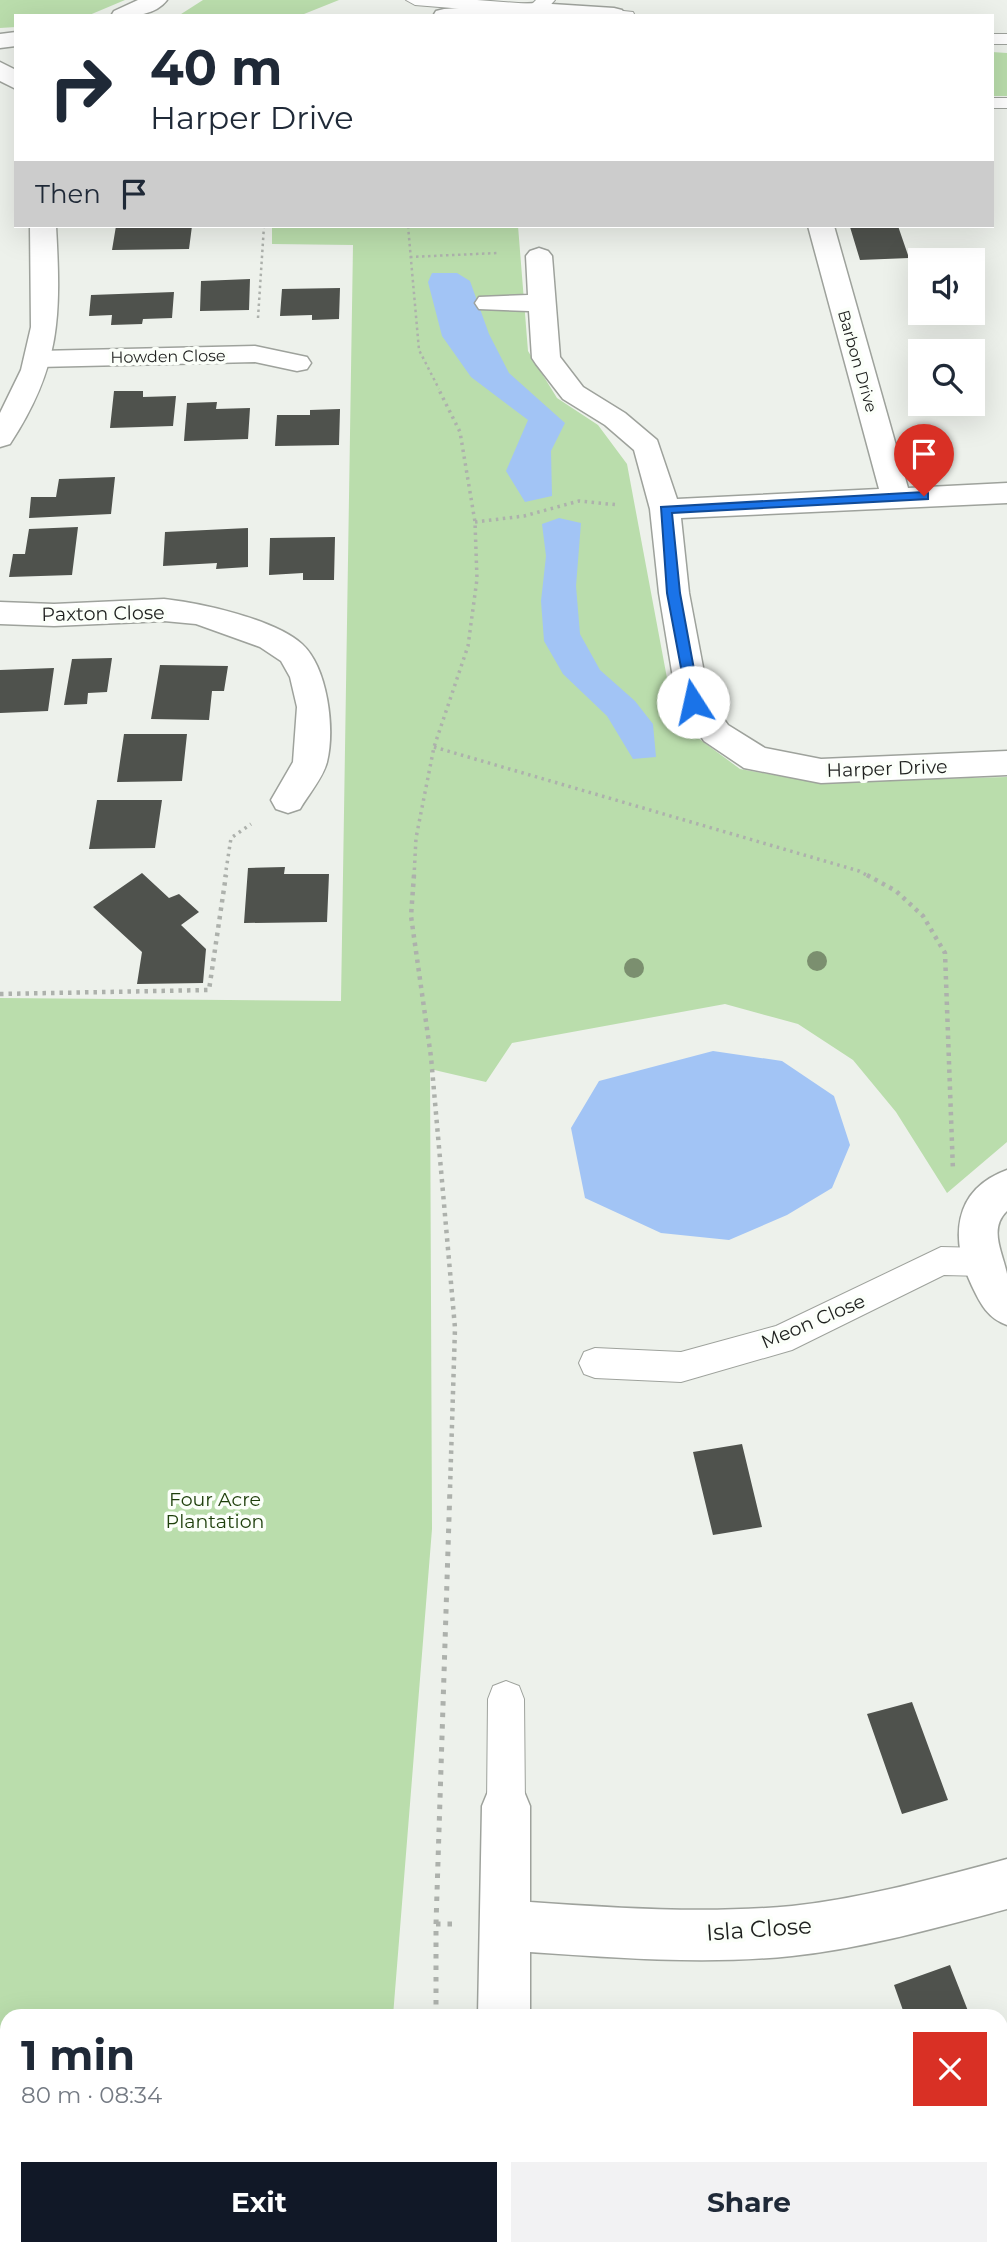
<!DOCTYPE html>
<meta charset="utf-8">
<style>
:root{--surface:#fff;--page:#f2f2f3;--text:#1f2937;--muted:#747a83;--accent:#111827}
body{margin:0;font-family:Montserrat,sans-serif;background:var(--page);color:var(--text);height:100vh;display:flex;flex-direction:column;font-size:26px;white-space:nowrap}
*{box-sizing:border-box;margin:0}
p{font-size:23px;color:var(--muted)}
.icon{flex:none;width:38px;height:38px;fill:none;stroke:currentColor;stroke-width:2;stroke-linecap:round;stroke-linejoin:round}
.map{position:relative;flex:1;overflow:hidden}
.details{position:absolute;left:0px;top:2009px;width:1008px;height:247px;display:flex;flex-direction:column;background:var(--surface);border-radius:21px 21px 0 0;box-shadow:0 7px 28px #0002}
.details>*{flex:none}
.banner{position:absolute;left:14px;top:14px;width:980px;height:214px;border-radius:0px;box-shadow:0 7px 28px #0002;background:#fff;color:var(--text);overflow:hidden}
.fabs{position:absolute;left:908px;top:248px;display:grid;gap:14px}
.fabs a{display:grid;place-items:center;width:77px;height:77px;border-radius:0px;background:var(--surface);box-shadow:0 7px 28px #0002;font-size:35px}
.pin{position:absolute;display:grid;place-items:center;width:60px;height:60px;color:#fff;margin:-72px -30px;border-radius:50% 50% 50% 0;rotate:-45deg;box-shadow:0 0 7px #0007}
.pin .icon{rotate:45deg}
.me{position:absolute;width:77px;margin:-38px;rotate:350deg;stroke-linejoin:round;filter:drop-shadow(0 0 5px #0008)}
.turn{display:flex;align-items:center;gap:24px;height:147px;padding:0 21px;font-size:32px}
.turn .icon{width:91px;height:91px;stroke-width:2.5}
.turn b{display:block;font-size:49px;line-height:60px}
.then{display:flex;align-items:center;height:66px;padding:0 21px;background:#0003;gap:14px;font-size:26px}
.round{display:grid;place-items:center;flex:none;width:74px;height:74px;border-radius:0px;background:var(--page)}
.headline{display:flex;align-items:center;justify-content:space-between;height:119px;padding:0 21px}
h1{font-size:42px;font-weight:700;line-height:52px}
.action{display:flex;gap:14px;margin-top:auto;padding:14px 21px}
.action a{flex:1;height:80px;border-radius:0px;background:var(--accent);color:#fff;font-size:28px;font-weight:700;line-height:80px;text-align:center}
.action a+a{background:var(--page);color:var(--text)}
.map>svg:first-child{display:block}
.green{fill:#baddac}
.water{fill:#a2c4f5}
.building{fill:#4f524d}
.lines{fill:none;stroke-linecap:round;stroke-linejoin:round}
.lane-casing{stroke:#9ea29c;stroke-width:2}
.street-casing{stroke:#9ea29c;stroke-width:3}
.secondary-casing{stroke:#9ea29c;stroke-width:3}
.path-far3{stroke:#adb1ac;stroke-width:2.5;stroke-dasharray:2.5 3.5;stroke-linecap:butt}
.path-far2{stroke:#adb1ac;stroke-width:3.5;stroke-dasharray:2.5 4.5;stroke-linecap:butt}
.path-far1{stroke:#adb1ac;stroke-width:4.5;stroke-dasharray:3.5 5;stroke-linecap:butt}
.path{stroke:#adb1ac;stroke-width:5;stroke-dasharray:4.5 7;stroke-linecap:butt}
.lane{fill:#fff;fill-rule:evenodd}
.street{fill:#fff;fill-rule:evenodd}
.secondary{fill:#fff;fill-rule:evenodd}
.tree{fill:#7b8f6f}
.route{fill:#1a73e8;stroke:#114b97;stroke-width:2}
.labels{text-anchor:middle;stroke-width:7;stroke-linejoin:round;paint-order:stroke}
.far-street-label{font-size:16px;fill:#1d1f1d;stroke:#fbfff9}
.street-label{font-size:19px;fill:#1d1f1d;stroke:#fbfff9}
.park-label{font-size:19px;fill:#1d3e0a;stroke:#fbfff9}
.near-street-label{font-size:23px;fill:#1d1f1d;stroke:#fbfff9}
</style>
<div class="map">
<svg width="1007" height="2255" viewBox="0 0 1007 2255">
<rect width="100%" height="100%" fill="#edf1eb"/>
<path class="green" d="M0 0H125L87 16H16V27L0 28Z
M203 0H339L299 16H178Z
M992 52 1007 53V96H992Z
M272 226H518L528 351 557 398 598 425 627 464 675 721 740 769 814 782 1007 777V1142L947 1193 896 1112 853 1060 798 1024 725 1004 512 1043 486 1082 430 1069 432 1529 393 2016H7V2249H375L374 2255H0V998L341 1001 353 245 272 244Z"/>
<path class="water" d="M432 273H457L470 281 489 334 509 373 565 423 551 451 552 496 525 502 506 471 528 420 471 377 442 336 428 282Z
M559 518 581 523 576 586 580 634 600 670 635 701 653 724 656 757 633 759 607 716 563 674 544 641 541 601 546 556 542 524Z
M713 1051 782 1061 834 1096 850 1145 832 1188 787 1215 729 1240 661 1233 585 1198 571 1128 599 1081Z"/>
<path class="building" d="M116 226H192L189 249 112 250Z
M872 226H898L909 258 860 260 850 227Z
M250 279 249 310 200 311 201 281Z
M340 288 339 319 312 320V315L280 316 282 289Z
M174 292 172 318 143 319 142 324 111 325 112 315 89 316 91 295Z
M114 391H143V397L176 396 173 426 110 428Z
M217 402 216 409 250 408 248 439 184 441 187 403Z
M340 409 339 445 275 446 277 415H310V410Z
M115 477 111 514 29 518 31 497H56L59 479Z
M78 527 72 575 9 577 13 554H25L29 529Z
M248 528V567L216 569 217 563 163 566 165 532Z
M335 537 334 580H303V573L269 575 270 538Z
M112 658 107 692 88 693 87 704 64 705 72 659Z
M160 665 228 666 224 691H212L209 720 151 719Z
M54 668 48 711 0 713V670Z
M124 734H187L182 781 117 782Z
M97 800H162L155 848 89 849Z
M285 867 284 874H329L327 922 244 923 248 868Z
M142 873 169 898 179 894 199 912 181 925 206 949 203 983 137 984 142 952 93 907Z
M742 1444 762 1527 713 1535 693 1452Z
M912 1702 948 1800 902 1814 867 1714Z
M950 1965 970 2016H905L894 1985Z"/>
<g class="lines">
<g class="lane-casing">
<path id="lane" d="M406 0H477L532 4 536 0H555L542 14 536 15 415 5Z
M614 10 633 12 635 16 605 15Z
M992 34H1007V44H992Z
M992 98H1007V108H992Z
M941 1247 983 1248 994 1252 999 1262 994 1272 983 1276 944 1275 792 1350 681 1382 595 1378 584 1374 579 1363 584 1352 595 1348 681 1352 776 1326Z
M506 1681 519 1686 524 1699 525 1806 519 1819 506 1825 493 1819 487 1806 488 1699 493 1686Z
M477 2249H519V2255H477Z"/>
</g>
<g class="street-casing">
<path id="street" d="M536 3 614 8 622 10 625 15 433 16 436 11 444 9Z
M808 226H834L908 488 1007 483V503L681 518 689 593 709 699 728 725 765 748 821 759 1007 751V775L821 783 744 768 704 741 677 702 659 593 650 509 634 450 605 425 563 399 536 364 532 358 529 311 479 309 475 303 479 297 528 295 526 256 530 251 539 248 548 251 552 256 560 357 583 387 625 413 657 440 677 499 879 489Z
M255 346 307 357 311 363 307 369 297 371 255 362 38 367 28 365 24 359 28 353 38 351Z
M164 599C201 603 274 619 302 644 328 668 335 729 327 762 323 778 308 795 300 809L288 813 276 809 271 800 293 762 297 707 290 677 281 661 260 647 196 624 164 621 54 626 0 624V602L54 604Z
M1007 1170V1211C988 1229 1003 1253 1007 1274 1007 1290 1007 1309 1007 1325 988 1318 981 1305 972 1286 950 1240 952 1190 1007 1170Z
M506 1782 523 1789 530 1806V1902C617 1908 705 1914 792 1906 865 1898 936 1878 1007 1859V1909C936 1928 865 1948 792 1956 705 1965 617 1958 530 1952V2016H478L482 1806 489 1789Z"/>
</g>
<g class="secondary-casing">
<path id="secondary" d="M138 0H167C154 17 130 16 111 16L114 11Z
M16 32V46L0 48V34Z
M0 62 16 70V89L0 81Z
M30 226H56C61 316 61 366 10 444L0 447V413L21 370 31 327Z"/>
</g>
<path class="path-far3" d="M408 226 419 350 439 389
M410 257 497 253
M258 318 264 226"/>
<path class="path-far2" d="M475 522 524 516 579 501 619 505
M434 747 859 871 870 877
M225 877 231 838 251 824
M414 877 416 838 434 747 468 646 477 579 475 522 460 432 438 388"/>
<path class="path-far1" d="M414 875 411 916 431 1057 455 1328 450 1489
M867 875 896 891 923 916 945 953 953 1171
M0 994 209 990 226 875"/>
<path class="path" d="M436 1924H452
M436 2016V1924L450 1487
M436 2249V2255"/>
<use href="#lane" class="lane"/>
<use href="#street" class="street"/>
<use href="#secondary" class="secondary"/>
</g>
<g class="tree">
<circle cx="817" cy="961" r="10"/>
<circle cx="634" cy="968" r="10"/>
</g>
<path class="route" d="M924 492 928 493V499L672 513 680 593 700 702 698 705H688L667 593 661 507Z"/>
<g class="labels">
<g class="far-street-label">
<text transform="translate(168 356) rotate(-1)" y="6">Howden Close</text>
<text transform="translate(858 361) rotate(74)" y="6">Barbon Drive</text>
</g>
<g class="street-label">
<text transform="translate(103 613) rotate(-1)" y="7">Paxton Close</text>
<text transform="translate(887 768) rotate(-2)" y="7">Harper Drive</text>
<text transform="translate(813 1321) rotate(-23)" y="7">Meon Close</text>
</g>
<g class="park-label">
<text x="215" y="1506">Four Acre<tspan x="215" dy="22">Plantation</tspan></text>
</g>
<g class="near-street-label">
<text transform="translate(759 1929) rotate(-4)" y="8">Isla Close</text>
</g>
</g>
</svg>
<div class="fabs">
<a><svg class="icon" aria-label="sound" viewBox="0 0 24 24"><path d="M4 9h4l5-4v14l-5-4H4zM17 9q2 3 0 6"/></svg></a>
<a><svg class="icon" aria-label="search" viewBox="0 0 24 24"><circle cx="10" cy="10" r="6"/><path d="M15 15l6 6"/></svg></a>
</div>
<div class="pin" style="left:924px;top:496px;background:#d93025"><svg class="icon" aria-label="arrive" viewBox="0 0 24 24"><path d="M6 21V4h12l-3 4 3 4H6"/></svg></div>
<svg class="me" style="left:693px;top:702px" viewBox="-20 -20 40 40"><circle r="19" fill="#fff"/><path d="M0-13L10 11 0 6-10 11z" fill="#1a73e8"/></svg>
<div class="banner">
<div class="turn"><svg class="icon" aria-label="right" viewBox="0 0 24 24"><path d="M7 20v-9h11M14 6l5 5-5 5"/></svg><div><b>40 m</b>Harper Drive</div></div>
<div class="then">Then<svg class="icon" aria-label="arrive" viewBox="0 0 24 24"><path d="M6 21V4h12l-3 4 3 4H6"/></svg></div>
</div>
<section class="details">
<div class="headline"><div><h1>1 min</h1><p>80 m · 08:34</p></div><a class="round" style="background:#d93025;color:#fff"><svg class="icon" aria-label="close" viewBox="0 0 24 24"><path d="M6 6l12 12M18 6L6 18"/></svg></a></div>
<div class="action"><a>Exit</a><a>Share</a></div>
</section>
</div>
